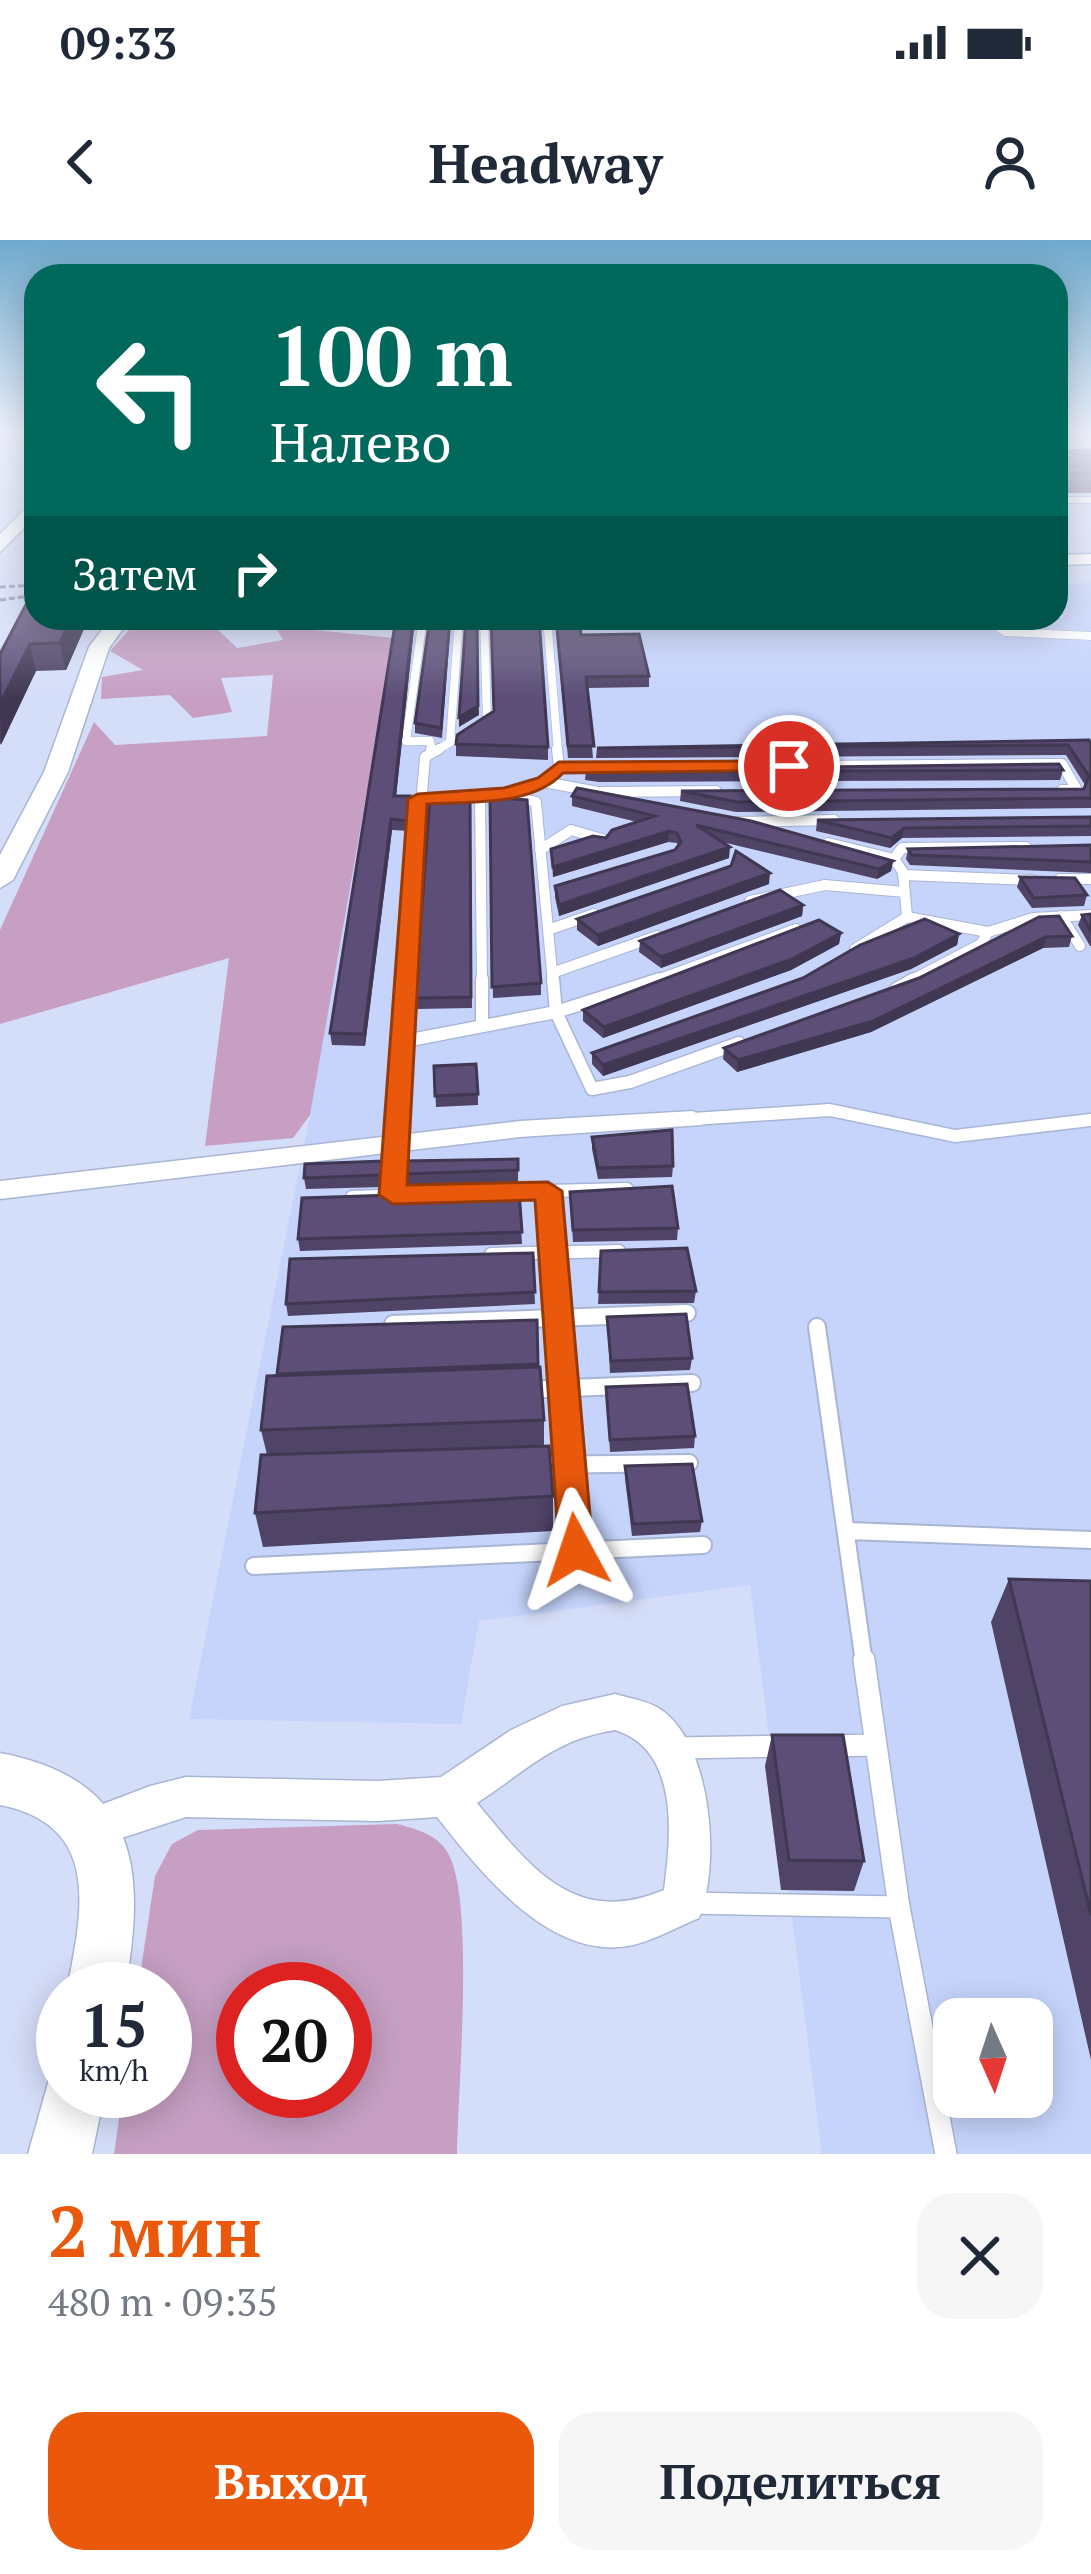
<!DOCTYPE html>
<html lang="ru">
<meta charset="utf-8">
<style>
:root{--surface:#fff;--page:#f6f6f7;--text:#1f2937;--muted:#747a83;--accent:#ea580c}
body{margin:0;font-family:"PT Serif",serif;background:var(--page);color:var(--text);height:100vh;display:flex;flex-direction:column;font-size:45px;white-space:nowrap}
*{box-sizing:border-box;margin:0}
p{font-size:39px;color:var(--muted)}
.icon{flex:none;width:66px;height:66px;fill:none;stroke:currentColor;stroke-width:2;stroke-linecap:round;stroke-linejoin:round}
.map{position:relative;height:1914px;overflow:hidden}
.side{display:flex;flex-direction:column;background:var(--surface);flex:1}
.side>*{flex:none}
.guide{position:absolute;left:24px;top:24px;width:1044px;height:366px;border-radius:36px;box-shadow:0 6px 30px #0003;background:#00695c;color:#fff;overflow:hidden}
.needle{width:78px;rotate:177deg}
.fabs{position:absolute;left:933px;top:1758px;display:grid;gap:24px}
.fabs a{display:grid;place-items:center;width:120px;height:120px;border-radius:24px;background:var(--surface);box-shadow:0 6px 30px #0003;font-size:60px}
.speed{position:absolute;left:36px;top:1722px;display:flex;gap:24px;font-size:60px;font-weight:700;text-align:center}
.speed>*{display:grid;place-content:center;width:156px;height:156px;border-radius:50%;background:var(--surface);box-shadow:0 6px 30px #0003;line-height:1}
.speed small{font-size:30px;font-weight:400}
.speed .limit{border:18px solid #d22;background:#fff;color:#111}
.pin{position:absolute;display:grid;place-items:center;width:102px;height:102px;color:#fff;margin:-51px;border:6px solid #fff;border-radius:50%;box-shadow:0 3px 12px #0007}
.me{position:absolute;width:132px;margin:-66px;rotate:355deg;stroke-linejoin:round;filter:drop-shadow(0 0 9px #0008)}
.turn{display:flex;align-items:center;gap:42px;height:252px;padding:0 48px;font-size:54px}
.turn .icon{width:156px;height:156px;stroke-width:2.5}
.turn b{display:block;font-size:84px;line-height:102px}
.then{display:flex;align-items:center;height:114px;padding:0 48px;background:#0003;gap:24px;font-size:45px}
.round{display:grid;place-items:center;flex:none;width:126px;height:126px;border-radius:36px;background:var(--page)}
.head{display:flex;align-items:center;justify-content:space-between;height:204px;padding:0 48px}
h1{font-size:72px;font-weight:700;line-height:90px;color:var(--accent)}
.action{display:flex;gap:24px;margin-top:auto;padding:24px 48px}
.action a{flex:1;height:138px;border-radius:36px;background:var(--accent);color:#fff;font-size:48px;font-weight:700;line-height:138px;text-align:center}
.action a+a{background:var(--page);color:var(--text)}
.status{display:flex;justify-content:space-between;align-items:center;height:84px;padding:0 60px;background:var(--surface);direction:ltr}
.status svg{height:33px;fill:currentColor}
header{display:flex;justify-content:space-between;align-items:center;height:156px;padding:0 48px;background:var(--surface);font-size:54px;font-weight:700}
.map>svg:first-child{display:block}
.built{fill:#c6d4fc;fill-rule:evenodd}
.forest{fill:#c69fc3;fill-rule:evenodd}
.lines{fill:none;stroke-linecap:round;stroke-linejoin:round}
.lane-far5-casing{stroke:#a9b5d5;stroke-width:8}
.lane-far4-casing{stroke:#a9b5d5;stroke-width:9}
.lane-far3-casing{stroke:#a9b5d5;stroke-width:12}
.lane-far2-casing{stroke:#a9b5d5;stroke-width:15}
.lane-far1-casing{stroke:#a9b5d5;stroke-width:20}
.lane-casing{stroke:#a9b5d5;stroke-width:24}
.street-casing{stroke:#a9b5d5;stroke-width:3}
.secondary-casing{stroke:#a9b5d5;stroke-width:3}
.primary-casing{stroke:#a9b5d5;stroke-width:3}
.path{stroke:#8b92a7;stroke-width:3;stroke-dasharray:6 3;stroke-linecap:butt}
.lane-far5{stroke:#fff;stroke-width:6}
.lane-far4{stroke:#fff;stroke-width:8}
.lane-far3{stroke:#fff;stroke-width:10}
.lane-far2{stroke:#fff;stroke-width:12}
.lane-far1{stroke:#fff;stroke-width:16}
.lane{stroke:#fff;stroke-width:21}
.street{fill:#fff;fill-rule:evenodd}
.secondary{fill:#fff;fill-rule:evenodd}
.primary{fill:#fff;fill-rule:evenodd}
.wall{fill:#4f4366}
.shaded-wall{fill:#403753}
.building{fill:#5c4e77;stroke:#403753;stroke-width:3}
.route{fill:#ea580c;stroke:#983908;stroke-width:3}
</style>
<div class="status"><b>09:33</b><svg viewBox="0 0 49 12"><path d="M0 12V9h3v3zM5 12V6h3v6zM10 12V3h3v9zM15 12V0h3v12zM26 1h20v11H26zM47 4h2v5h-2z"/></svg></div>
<header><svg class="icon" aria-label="back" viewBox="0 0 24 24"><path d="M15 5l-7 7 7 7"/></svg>Headway<svg class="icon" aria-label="person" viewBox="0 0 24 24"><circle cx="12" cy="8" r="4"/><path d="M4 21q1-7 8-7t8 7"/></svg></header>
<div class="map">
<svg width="1091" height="1914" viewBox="0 0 1091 1914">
<rect width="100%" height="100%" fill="#d5def9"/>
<path class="built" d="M1091 343V1914H822L750 1345 479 1381 461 1484 189 1479 310 875 398 378H1056V344ZM954 1779H1032V1857H954Z"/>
<path class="forest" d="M214 386 237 408 283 400 275 386 394 398 310 875 293 898 205 906 229 718 0 784V690L94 482 115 505 267 496 273 435 221 438 232 472 193 478 170 455 101 459 102 437 143 430 110 411 130 389Z
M397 1584C419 1590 440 1595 450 1617 474 1669 458 1848 457 1914H114L123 1851H165V1749H138L155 1636 172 1604 198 1590ZM243 1749H345V1851H243Z"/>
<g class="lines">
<g class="lane-far5-casing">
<path id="lane-far5" d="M1056 260H1091"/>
</g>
<g class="lane-far4-casing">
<path id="lane-far4" d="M423 378 406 501H430L432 512
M547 378 558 512
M983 378 1006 392 1091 396
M450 502 459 378
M434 512 487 480 484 378"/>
</g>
<g class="lane-far3-casing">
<path id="lane-far3" d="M431 509 432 513
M557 509 559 528
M544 542 559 528 1062 524 1077 550H1062
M480 555 482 742
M509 555 536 562 553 742
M418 559 505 553 544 542 598 552 716 551
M736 582 834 580
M828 603 894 619
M540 610 571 590 602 599
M903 635 1032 640
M1060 639H1091
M750 661 825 645 905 652
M1061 676 1080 706
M907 677 988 692 981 704 908 742
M548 690 594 674
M988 692 1033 678 1091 675
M855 709 907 677 903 632 894 619 902 608 1026 607
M552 733 657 696
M406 742 425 517 439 509
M652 742 796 689"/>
</g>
<g class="lane-far2-casing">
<path id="lane-far2" d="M482 739V786
M660 739 556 772 592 849 630 842 739 803
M896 749 914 739
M400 802 556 772 553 739
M693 879 830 870 955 896 1091 880
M548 951 627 949
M502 952 548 951 555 1040
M393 954 407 739
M352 957 468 953
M491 1014 619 1011"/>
</g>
<g class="lane-far1-casing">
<path id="lane-far1" d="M555 1037 576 1309
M393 1084 687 1073
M817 1087 864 1423
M523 1150 692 1143
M534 1225 689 1223
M848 1291 1091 1300
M254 1326 703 1305"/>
</g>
<g class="lane-casing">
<path id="lane" d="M864 1420 899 1667 946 1914
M826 1506 875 1505
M676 1508 786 1506
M688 1663 899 1667"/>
</g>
<g class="street-casing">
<path id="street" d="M693 871 706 879 702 885 520 897 0 959V941L520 881Z
M615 1454C629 1458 648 1461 660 1469 712 1503 721 1625 699 1678 674 1688 647 1705 620 1707 544 1714 478 1629 437 1577L378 1581 186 1577 91 1608 77 1602 71 1588 77 1574 150 1546 186 1537 378 1541 441 1537 511 1490 562 1466ZM615 1490C680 1510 671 1596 664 1650 574 1688 530 1627 477 1563 528 1530 552 1500 615 1490Z"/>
</g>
<g class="secondary-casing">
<path id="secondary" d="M1062 191H1079L1091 200V210Z
M1091 314V324L1056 325V315Z
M111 378H131L109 408 68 532 13 640 0 648V615L44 532 89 407Z
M0 1513C137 1539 147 1627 125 1749H67C83 1669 101 1585 0 1565Z
M63 1825V1851H105L92 1914H28L52 1829Z"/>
</g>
<g class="primary-casing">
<path id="primary" d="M36 258V276L0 312V294Z"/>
</g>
<path class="path" d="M0 347 36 345
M0 360 36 355"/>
<use href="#lane-far5" class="lane-far5"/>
<use href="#lane-far4" class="lane-far4"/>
<use href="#lane-far3" class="lane-far3"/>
<use href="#lane-far2" class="lane-far2"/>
<use href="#lane-far1" class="lane-far1"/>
<use href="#lane" class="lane"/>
<use href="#street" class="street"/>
<use href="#secondary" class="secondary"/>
<use href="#primary" class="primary"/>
</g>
<path class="wall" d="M1056 206 1064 211 1091 210V253H1056Z
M396 378H415L396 556 411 567 409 591 392 590 365 806 332 805 330 793Z
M430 378H451L442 498 415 493V483Z
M555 378H579L581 395 649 436V447L587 448 593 518H568Z
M84 389 66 430 36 431 0 505V414Z
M494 471 548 507V520L456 516V504Z
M1091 504V568L736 572 680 561 681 551 1084 549 1085 545 1066 515 596 518 597 508Z
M586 530H1063L1060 540 599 542 585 540Z
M470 556 472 768 416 769 415 758Z
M572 556 893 621 891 631 877 639 722 602 729 618 559 676 555 657V646L675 610 678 606 677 603 668 602 553 637 551 609 606 598 637 582 572 566Z
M490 557 541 743V755L493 758Z
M1091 577V596L902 598 890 608 816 591 817 580Z
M1091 605V633L910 625 906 619 908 609Z
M1020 637 1087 655 1084 666 1032 668 1017 647Z
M769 644 598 706 577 690V679Z
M803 665 802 676 661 728 639 712 640 701Z
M1091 674V706H1090L1078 685 1082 675Z
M1039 677 1072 696 1069 707 1043 708 871 792 737 832 723 819 724 808 919 738Z
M841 693 839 704 791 730 603 798 583 781V770Z
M959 694 957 705 911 729 603 836 592 824V813Z
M434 826 478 854V865L436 867Z
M592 897 673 926 672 937 598 939 592 909Z
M518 919V942L404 946 403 934Z
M384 933 383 947 306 949 304 938Z
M519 951 522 1004 300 1011 298 999Z
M570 952 678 988 677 1000 573 1002Z
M601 1011 696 1051 694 1063 598 1064Z
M533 1013 535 1064 288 1076 286 1064Z
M607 1077 692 1118 690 1130 610 1133Z
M537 1080 538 1127 544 1180V1206L553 1256V1291L263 1307 255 1273 267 1215 261 1190 278 1136 283 1087Z
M606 1147 695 1196 694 1208 610 1212Z
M625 1226 702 1281 700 1292 632 1296 625 1238Z
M1009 1339 1091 1341V1820L991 1382Z
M772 1495 864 1621 854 1651 781 1650 765 1526Z"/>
<path class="shaded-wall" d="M72 378H82L84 389 66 430 60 403Z
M413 378 415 379 395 567 394 556Z
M477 378 479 475 459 487V477Z
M30 404 36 431 1 505 0 464Z
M391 579 392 590 365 806 364 794Z
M904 588 902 598 890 608 892 598Z
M669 591 668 602 553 637V627Z
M730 607 729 618 559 676V665Z
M893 621 891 631 877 639 879 629Z
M770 633 769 644 598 706V695Z
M803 665 802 676 661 728V717Z
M841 693 839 704 791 730 603 798 604 787Z
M959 694 957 705 911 729 603 836V825Z
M1046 697 1043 708 871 792 737 832 738 820Z"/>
<path class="building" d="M1056 206 1064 211 1091 210V215L1058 213 1056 224Z
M1056 226 1091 228V233H1056Z
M31 355 36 358V378H72L60 403 30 404 0 464V414Z
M396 378H413L394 556H410L408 581 391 579 364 794 330 793Z
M430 378H450L441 488 415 483Z
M466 378H477L478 466 459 477Z
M491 378H539L548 507 456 504 457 495 494 471Z
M556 378H579L581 395 639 394 649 436 586 437 594 506H568Z
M1089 500 1091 504V558L737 562 681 551 1084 549 1089 536 1068 505 597 508Z
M1059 524 1063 530 599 532 586 530Z
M577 548 751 581 893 621 879 629 696 585 730 607 559 665 555 646 675 610 681 602 677 593 669 591 553 627 551 609 593 596 606 598 612 590 655 576 572 556Z
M470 556 471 757 415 758 430 558Z
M490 557 527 560 541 743 492 747Z
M1091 577V586L904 588 892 598 817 580Z
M1091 605V622L912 615 908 609Z
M736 611 770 633 598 695 577 679 731 626Z
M1020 637 1075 638 1087 655 1034 658Z
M780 650 803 665 661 717 640 701Z
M1091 674V691L1082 675Z
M1059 676 1072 696 1046 697 873 781 738 820 724 808 919 738 1039 677Z
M925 679 959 694 914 718 603 825 592 813 803 738 860 705Z
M819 680 841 693 792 719 604 787 583 770Z
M476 824 478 854 435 856 434 826Z
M672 890 673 926 598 928 592 897Z
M518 919V930L403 934 404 921Z
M383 921 382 935 304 938 305 924Z
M672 946 678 988 573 990 570 952Z
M519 951 522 992 298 999 302 958Z
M687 1008 696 1051 599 1052 601 1011Z
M533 1013 535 1052 286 1064 290 1019Z
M686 1074 692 1118 611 1121 607 1077Z
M537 1080 538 1124 277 1134 283 1087Z
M540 1127 544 1180 261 1190 267 1136Z
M687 1144 695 1196 610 1200 606 1147Z
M549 1206 553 1256 255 1273 261 1215Z
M692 1224 702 1281 633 1284 625 1226Z
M1009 1339 1091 1341V1675Z
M772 1495H843L864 1621 789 1620Z"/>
<linearGradient id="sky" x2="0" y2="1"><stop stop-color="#6fa9cd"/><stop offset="0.42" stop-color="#ecf0fc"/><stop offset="1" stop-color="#ecf0fc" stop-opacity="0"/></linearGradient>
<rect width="1091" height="459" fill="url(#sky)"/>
<path class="route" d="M789 521 795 522V530L563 533C531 567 470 561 427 564L407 945 548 942 562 951 593 1310 588 1320 576 1325 564 1320 559 1310 535 960 393 964 379 955 408 559 418 554 504 548 538 538 559 522Z"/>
</svg>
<div class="fabs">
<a><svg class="needle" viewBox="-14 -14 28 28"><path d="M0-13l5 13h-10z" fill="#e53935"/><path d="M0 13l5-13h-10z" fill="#747a83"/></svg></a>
</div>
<div class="speed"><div>15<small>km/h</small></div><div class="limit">20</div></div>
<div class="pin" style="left:789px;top:526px;background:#d93025"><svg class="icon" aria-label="arrive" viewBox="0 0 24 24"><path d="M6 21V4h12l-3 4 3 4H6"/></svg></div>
<svg class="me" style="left:576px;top:1310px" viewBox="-20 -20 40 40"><path d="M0-17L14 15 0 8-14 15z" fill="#ea580c" stroke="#fff" stroke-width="4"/></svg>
<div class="guide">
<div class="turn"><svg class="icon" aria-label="left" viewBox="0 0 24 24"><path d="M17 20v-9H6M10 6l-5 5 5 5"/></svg><div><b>100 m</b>Налево</div></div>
<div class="then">Затем<svg class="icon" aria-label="right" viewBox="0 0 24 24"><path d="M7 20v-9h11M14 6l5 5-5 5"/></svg></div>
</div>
</div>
<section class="side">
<div class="head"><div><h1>2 мин</h1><p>480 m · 09:35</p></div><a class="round"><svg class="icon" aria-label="close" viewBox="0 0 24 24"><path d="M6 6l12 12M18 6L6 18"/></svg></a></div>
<div class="action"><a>Выход</a><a>Поделиться</a></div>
</section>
